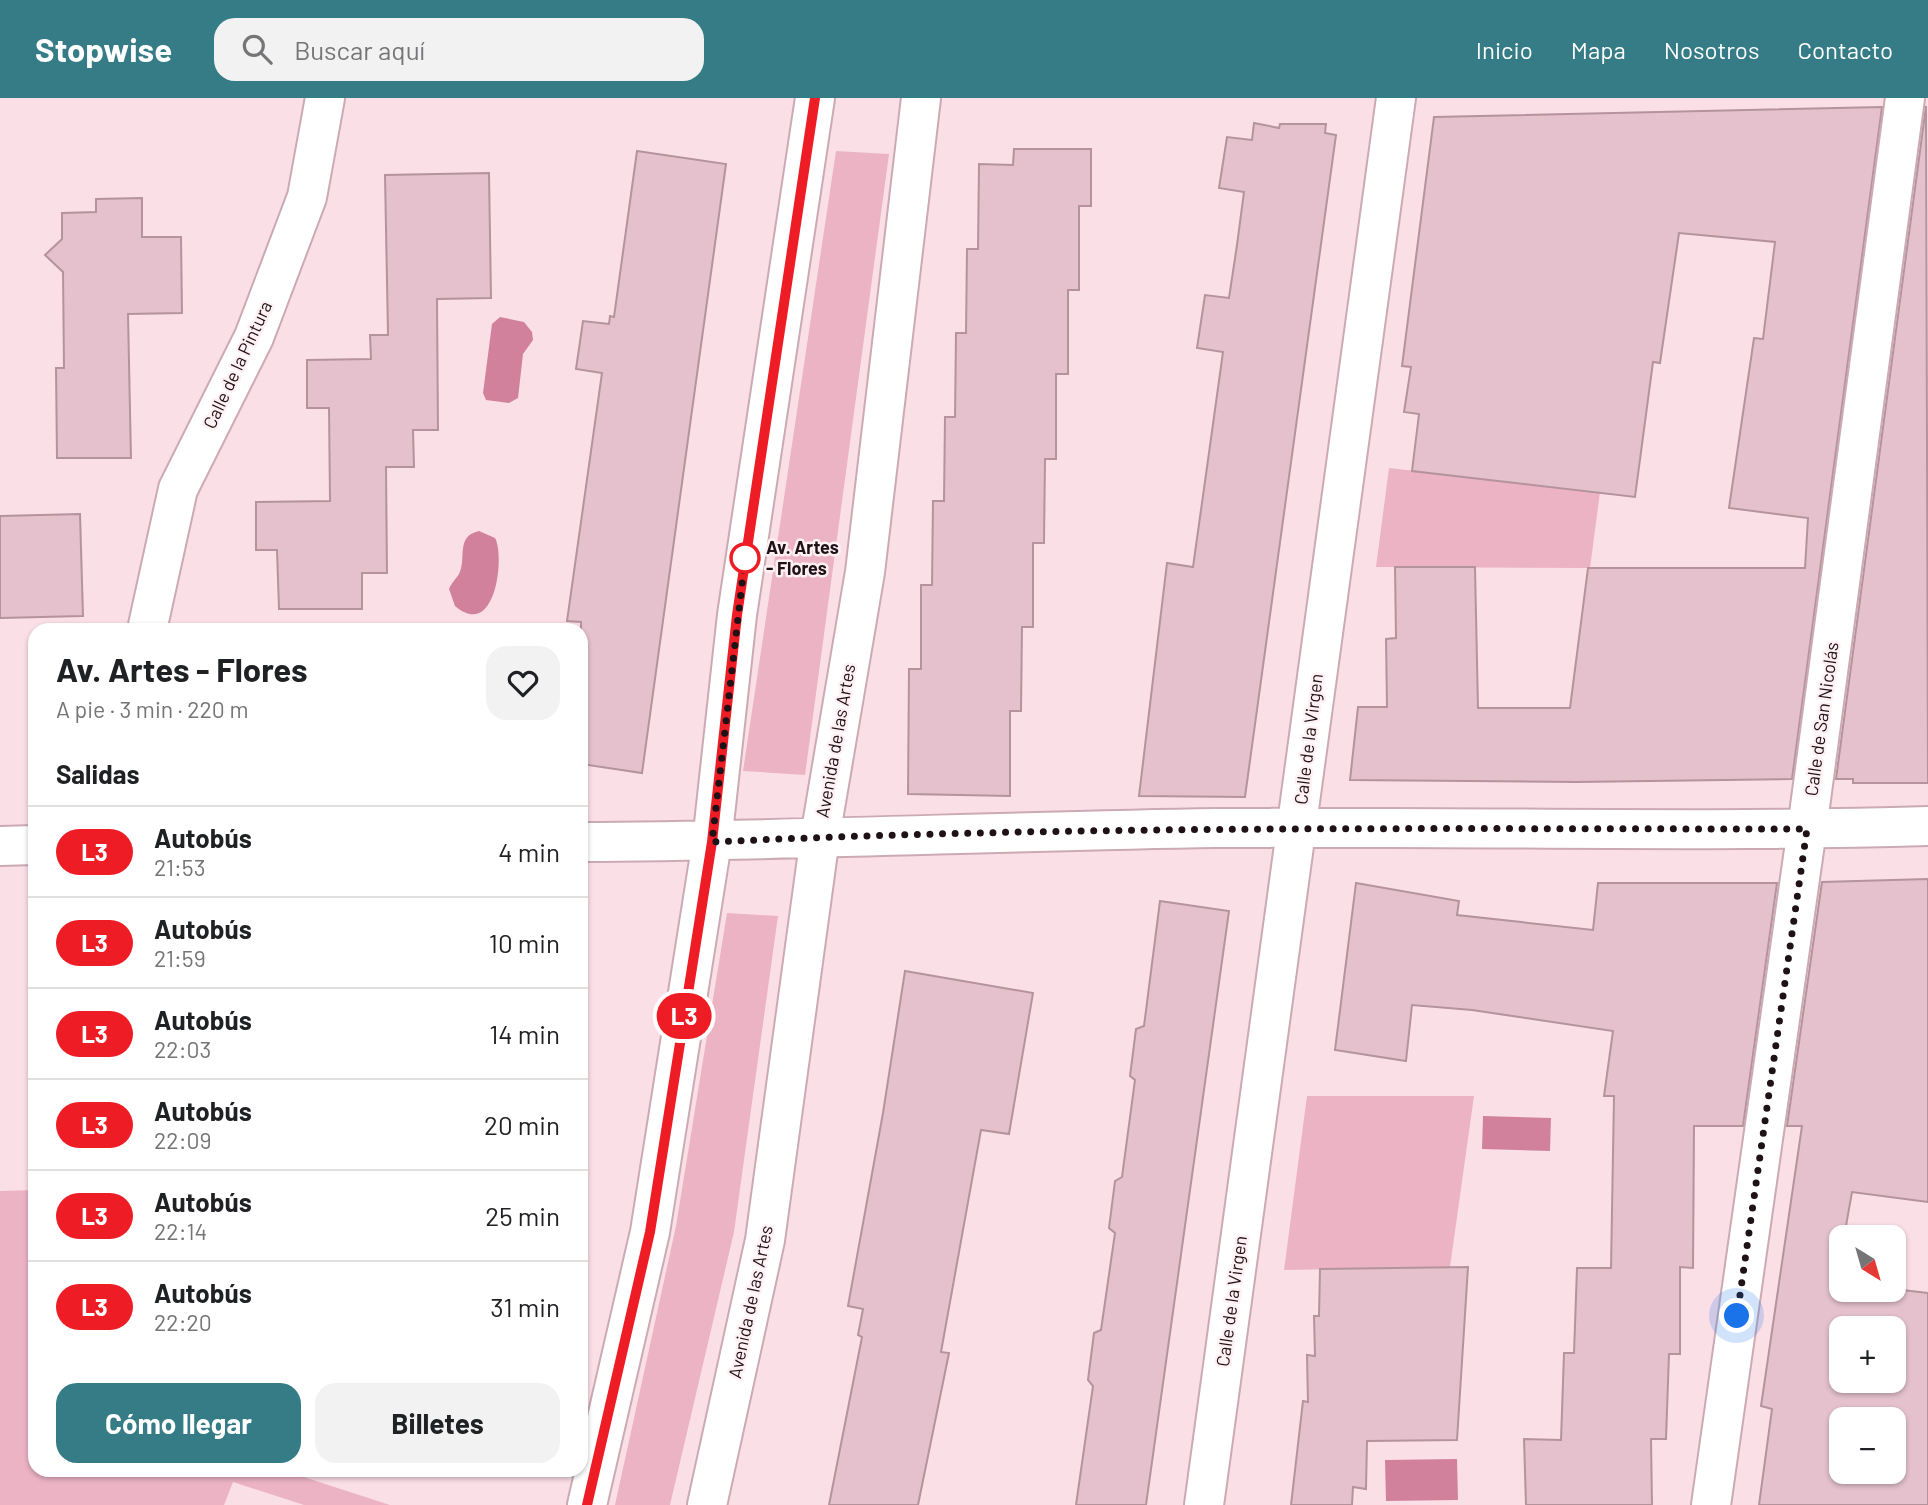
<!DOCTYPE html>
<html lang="es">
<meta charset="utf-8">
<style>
body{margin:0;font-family:Barlow,sans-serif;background:#f2f2f2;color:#202124;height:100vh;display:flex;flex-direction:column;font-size:26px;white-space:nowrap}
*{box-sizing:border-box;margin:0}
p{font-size:23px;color:#757577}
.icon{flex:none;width:38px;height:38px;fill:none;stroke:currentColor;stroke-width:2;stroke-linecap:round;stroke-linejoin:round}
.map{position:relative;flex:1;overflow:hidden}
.side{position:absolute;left:28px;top:525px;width:560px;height:854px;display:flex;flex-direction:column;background:#fff;border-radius:21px;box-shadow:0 2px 5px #0004}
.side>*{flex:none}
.badge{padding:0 14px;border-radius:23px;font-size:24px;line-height:46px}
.needle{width:46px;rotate:143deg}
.buttons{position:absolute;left:1829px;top:1127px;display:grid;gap:14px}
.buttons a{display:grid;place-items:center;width:77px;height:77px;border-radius:14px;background:#fff;box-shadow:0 2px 5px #0004;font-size:35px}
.you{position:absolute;width:35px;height:35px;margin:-18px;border:5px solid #fff;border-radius:50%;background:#1a73e8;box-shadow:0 0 0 10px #1a73e833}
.map>.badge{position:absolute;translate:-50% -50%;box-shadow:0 0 0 4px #fff}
h2{padding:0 28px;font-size:26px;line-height:63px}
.round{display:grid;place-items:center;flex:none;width:74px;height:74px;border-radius:21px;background:#f2f2f2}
.head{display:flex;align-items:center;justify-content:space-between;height:119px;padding:0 28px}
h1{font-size:33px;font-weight:700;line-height:52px}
.cta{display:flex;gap:14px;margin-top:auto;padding:14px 28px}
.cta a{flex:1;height:80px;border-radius:21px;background:#357c86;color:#fff;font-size:28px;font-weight:700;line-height:80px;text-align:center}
.cta a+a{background:#f2f2f2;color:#202124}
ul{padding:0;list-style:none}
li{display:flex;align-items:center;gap:21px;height:91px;padding:0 28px;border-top:2px solid #e0e0e0}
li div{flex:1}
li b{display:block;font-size:26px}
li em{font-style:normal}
li .badge{min-width:77px;font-weight:700;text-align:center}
header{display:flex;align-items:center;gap:42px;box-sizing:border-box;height:98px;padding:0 35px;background:#357c86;color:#fff}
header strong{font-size:33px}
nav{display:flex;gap:38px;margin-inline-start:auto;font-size:24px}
.search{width:490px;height:63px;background:#f2f2f2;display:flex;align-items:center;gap:18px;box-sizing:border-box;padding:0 24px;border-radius:21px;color:#757577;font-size:26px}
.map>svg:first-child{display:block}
</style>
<header>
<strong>Stopwise</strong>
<div class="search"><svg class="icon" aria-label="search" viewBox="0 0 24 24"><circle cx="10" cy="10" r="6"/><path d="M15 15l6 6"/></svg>Buscar aquí</div>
<nav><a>Inicio</a><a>Mapa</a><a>Nosotros</a><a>Contacto</a></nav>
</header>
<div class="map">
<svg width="1928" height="1407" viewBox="0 0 1928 1407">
<rect width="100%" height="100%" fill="#fbdfe7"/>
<path fill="#ecb3c5" d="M836 53 889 56 805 677 743 673Z
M1389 370 1600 394 1590 470 1376 469Z
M727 815 778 818 734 1134 670 1407H615L676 1128Z
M1307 998H1474L1450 1169 1284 1172Z
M35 1092V1372H282L390 1407H304L233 1384 224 1407H0V1093Z"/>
<path fill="#d2819d" d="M500 219 524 224 532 234 533 242 523 256 518 300 509 305 486 302 483 295 492 226Z
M479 433 495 440C505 457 496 543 455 508L449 491C452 484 456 481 459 476 467 461 455 438 479 433Z
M1483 1018 1551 1020 1550 1053 1482 1051Z
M1457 1361 1458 1402 1386 1403 1385 1362Z"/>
<path fill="#e4c1cc" stroke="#b4939d" stroke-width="2" fill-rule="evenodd" d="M1926 8 1928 685H1853V681H1836Z
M1882 9 1792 681 1576 684 1350 682 1358 609H1387L1386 541 1396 540 1395 469H1475L1478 610H1570L1588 470H1805L1808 420 1729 410 1754 240 1763 241 1775 144 1679 135 1660 265 1653 264 1635 399 1412 373 1419 316 1404 314 1411 269 1402 268 1434 19Z
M1254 25 1279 30 1280 26H1326L1325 35 1336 37 1245 699 1139 698 1167 465 1193 469 1208 362 1223 254 1197 250 1205 197 1229 200 1237 147 1244 94 1219 90 1227 39 1252 42Z
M1014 51H1091V108H1079V192H1068V276H1056V361H1045L1044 445H1033V529H1022L1021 613H1010V698L908 696 909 571H921V487H932L933 403H944L945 319H955L956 235H966L967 151H978L979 66 1013 67Z
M637 53 726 66 642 675 581 666V524L567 523 602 275 576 271 583 223 609 226 610 218 614 219Z
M489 75 491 200 437 201 438 332H413L414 369H386L387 475H362V511H279L277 452H256V404L330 403 329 310H307V262L371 261 370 237H388L385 77Z
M142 100V139H181L182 215 128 216 131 360H57L56 270H64L63 174 45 157 62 141V115L96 114V101Z
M80 416 83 518 0 520V418Z
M1928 781V1104L1852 1094 1844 1139H1841L1837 1182 1841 1183V1192L1894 1191 1928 1195V1407H1759L1772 1311 1761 1308 1802 1028H1787L1822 784ZM1841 1230H1894V1283H1841ZM1841 1321H1894V1374H1841Z
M1356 785 1459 803 1457 817 1593 832 1598 785H1777L1743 1028H1694L1693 1170 1680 1169V1256H1669L1666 1341H1651L1652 1407H1526L1524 1341 1561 1342 1564 1255H1574L1577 1170H1611L1614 998H1604L1613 933 1472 912 1412 907 1406 963 1335 952Z
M1160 803 1229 813 1146 1407H1076L1093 1288 1088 1282 1094 1235 1101 1232 1115 1135 1109 1130 1115 1083 1122 1079 1135 982 1130 978 1136 931 1144 928Z
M905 873 1033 895 1009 1036 981 1032 941 1254 949 1255 918 1407H829L862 1239 858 1237 863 1211 848 1208 883 1015Z
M1468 1169 1457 1342 1367 1343 1366 1391 1353 1389 1352 1407H1291L1303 1303 1308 1304 1307 1257 1315 1258 1314 1218H1319L1320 1171Z"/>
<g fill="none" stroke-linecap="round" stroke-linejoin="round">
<defs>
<path id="street" d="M147 532 178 391 254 239 307 99 325 0
M581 744C793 743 1005 733 1217 730 1454 728 1691 735 1928 728
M0 748 35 747
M587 1407 650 1134 712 744 737 517 815 0
M707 1407 765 1142 820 739 865 474 921 0
M1204 1407 1396 0
M1711 1407 1807 731 1905 0"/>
</defs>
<use href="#street" stroke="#cbaab4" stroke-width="42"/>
<use href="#street" stroke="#fff" stroke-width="38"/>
</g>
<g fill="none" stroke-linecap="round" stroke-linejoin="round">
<defs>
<path id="line" d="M587 1407 650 1134 712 744 737 517 815 0"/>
</defs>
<use href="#line" stroke="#fff" stroke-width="16"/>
<use href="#line" stroke="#ee1c25" stroke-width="10"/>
<path stroke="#1e1216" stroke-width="7" stroke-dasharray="0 12.6" d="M745 460 712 744C1076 727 1442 731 1807 731L1737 1218"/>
</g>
<circle fill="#fff" stroke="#ee1c25" stroke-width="3.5" cx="745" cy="460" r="14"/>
<g text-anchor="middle" stroke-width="5" stroke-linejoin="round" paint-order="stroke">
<g font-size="18" fill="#1e1216" stroke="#fff0f4">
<text transform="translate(238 267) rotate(-65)" y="6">Calle de la Pintura</text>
<text transform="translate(1822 621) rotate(-82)" y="6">Calle de San Nicolás</text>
<text transform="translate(1309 641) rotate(-83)" y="6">Calle de la Virgen</text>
<text transform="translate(836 643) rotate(-80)" y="6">Avenida de las Artes</text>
<text transform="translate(1232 1203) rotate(-82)" y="6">Calle de la Virgen</text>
<text transform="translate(751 1204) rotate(-78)" y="6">Avenida de las Artes</text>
</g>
<g font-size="18" font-weight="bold" fill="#1e1216" stroke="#fff0f4" text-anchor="start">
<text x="766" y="456">Av. Artes<tspan x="766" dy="21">- Flores</tspan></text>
</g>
</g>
</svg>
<div class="buttons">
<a><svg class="needle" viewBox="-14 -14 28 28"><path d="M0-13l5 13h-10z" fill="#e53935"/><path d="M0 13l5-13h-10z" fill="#757577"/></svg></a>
<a>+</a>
<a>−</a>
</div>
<div class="you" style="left:1737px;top:1218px"></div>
<b class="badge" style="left:684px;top:918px;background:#ee1c25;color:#fff">L3</b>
<section class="side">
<div class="head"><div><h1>Av. Artes - Flores</h1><p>A pie · 3 min · 220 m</p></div><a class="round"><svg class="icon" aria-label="heart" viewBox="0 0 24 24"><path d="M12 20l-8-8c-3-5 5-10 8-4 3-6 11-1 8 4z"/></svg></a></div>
<h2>Salidas</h2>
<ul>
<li><span class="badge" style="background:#ee1c25;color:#fff">L3</span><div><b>Autobús</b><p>21:53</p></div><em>4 min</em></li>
<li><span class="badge" style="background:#ee1c25;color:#fff">L3</span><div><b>Autobús</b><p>21:59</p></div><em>10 min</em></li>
<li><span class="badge" style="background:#ee1c25;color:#fff">L3</span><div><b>Autobús</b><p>22:03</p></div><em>14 min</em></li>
<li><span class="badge" style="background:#ee1c25;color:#fff">L3</span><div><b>Autobús</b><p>22:09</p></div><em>20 min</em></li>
<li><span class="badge" style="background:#ee1c25;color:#fff">L3</span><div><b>Autobús</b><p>22:14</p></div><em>25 min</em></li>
<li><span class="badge" style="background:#ee1c25;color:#fff">L3</span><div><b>Autobús</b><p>22:20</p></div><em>31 min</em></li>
</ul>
<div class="cta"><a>Cómo llegar</a><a>Billetes</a></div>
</section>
</div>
